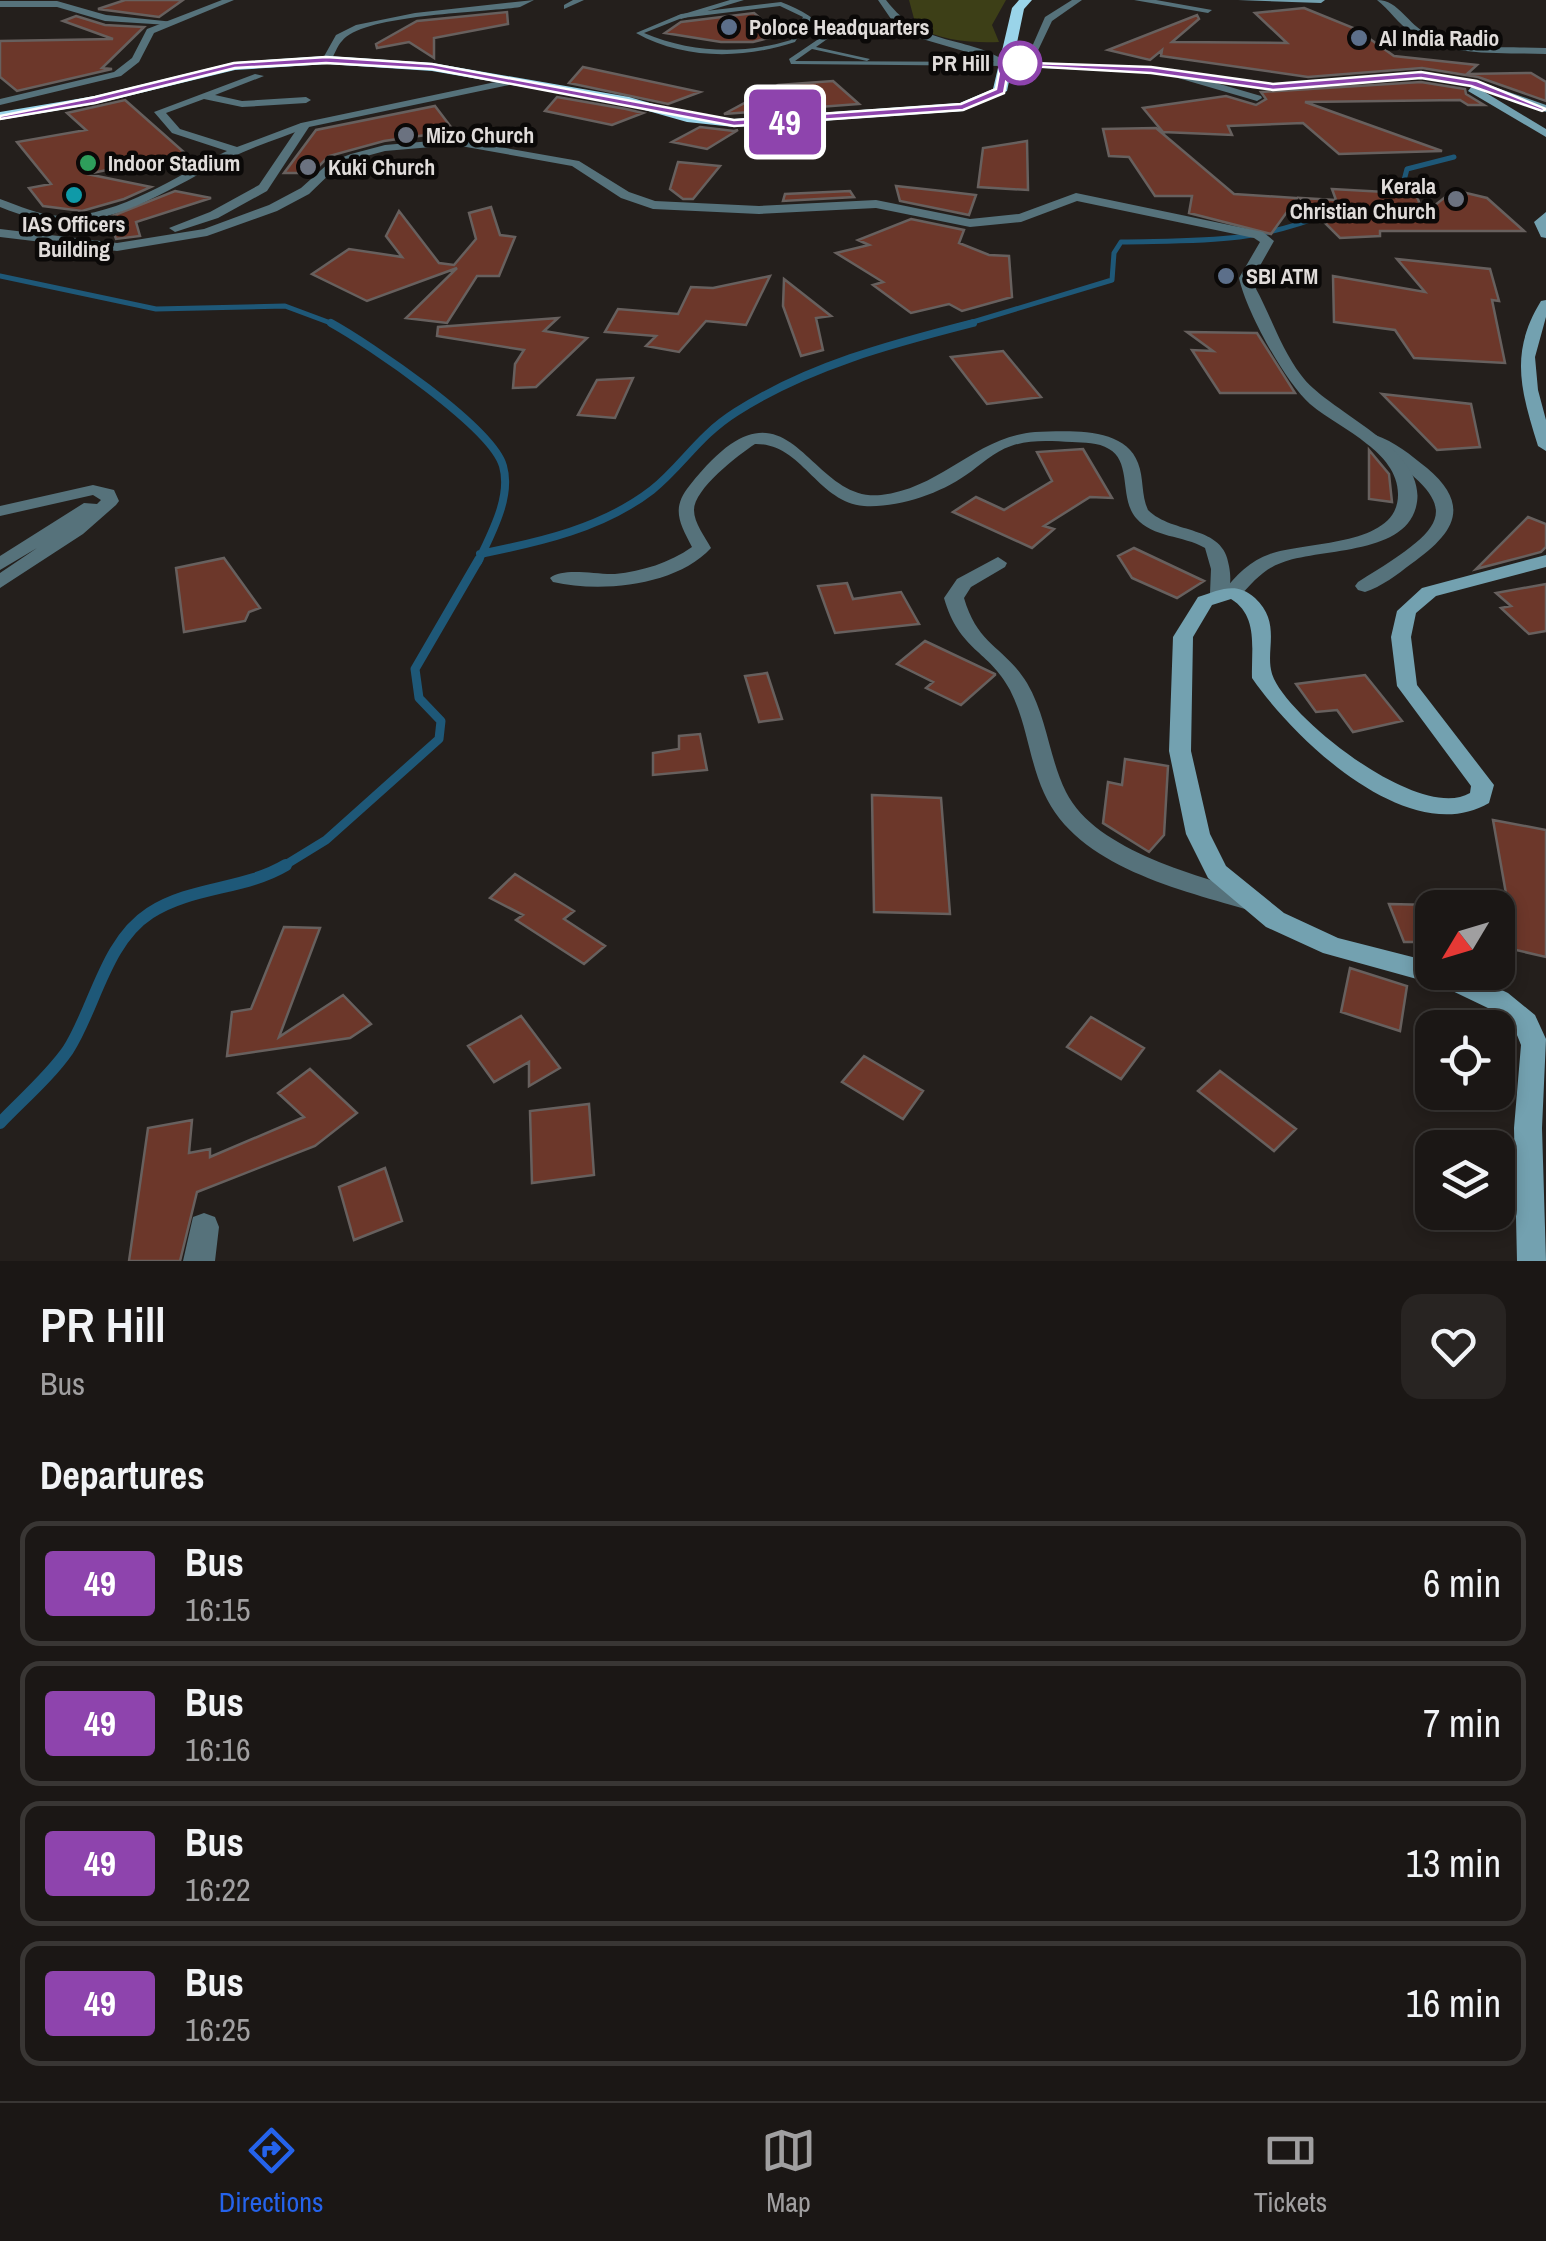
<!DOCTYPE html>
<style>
body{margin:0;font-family:"Archivo Narrow",sans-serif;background:#282422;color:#f1f3f6;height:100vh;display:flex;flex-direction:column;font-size:38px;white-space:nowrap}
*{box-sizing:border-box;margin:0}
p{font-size:32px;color:#a09fa0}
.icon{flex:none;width:55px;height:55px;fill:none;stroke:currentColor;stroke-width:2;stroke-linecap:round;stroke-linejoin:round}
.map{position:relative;height:1261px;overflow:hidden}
.drawer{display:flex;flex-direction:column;background:#1b1715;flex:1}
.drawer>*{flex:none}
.badge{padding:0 20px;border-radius:8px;font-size:35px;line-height:65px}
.needle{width:65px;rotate:232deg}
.fabs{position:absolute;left:1415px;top:890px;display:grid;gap:20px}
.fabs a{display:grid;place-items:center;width:100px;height:100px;border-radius:20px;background:#1b1715;box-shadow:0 5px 15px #0003,0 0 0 2px #393634;font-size:50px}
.map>.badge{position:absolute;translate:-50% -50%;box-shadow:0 0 0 5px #fff}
h2{padding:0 40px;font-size:38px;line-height:90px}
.round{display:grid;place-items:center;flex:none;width:105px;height:105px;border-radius:20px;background:#282422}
.overview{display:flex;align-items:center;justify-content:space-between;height:170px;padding:0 40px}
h1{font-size:48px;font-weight:600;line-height:75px}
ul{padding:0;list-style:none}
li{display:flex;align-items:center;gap:30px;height:125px;margin:0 20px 15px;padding:0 20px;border:5px solid #393634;border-radius:20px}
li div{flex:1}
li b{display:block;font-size:38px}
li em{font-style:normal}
li .badge{min-width:110px;font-weight:700;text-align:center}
.tabs{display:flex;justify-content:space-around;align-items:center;height:140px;border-top:2px solid #393634;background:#1b1715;font-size:28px;color:#a09fa0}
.tabs a{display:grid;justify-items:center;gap:5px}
.tabs .selected{color:#2563eb}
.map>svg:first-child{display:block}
</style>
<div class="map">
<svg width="1546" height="1261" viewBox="0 0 1546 1261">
<rect width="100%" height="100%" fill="#241f1c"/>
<path fill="#3d3f17" d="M909 0H1006L992 25 999 42C972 43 940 41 916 26Z"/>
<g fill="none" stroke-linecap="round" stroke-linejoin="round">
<path stroke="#1e5878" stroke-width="5" d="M1389 196 1403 184 1407 169 1454 157
M0 276 156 309 285 306 336 325
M963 325 1112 280 1114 253 1121 242C1199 240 1253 244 1326 214"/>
<path stroke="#1e5878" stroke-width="8" d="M331 323C369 344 492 427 503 466 512 497 491 534 478 562
M480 554C540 542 603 528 652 490 683 465 698 436 736 412 808 366 891 344 973 323"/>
<path stroke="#1e5878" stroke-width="9" d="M282 867 326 840 439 739 441 721 419 698 415 669 479 559"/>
<path stroke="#1e5878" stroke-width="12" d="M0 1123C22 1100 50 1076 68 1050 95 1008 105 942 150 913 192 886 244 890 286 865"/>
</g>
<path fill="#6c372a" stroke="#67605e" stroke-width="2.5" d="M125 0H183L159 17 98 9Z
M1304 8 1356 29 1394 56 1477 65 1467 74 1531 73 1546 82V101L1478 77 1422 68 1308 77 1161 56 1162 50 1150 60 1108 50 1197 15 1199 19 1172 42 1287 43 1255 13Z
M507 12 508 24 434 38V58L409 42 377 48 376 44 417 21Z
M754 13 780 35 753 42H721L665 33 681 22Z
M76 16 105 25 144 27 102 68 112 69 17 91 0 77V41L113 39 63 21Z
M583 67 700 92 668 104 569 83Z
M833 81 859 104 724 114 778 85Z
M1421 82 1465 89 1466 94 1484 105H1468L1460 100 1305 102 1442 151 1339 154 1303 123 1228 126 1232 135 1163 132 1143 108 1226 96 1256 105 1266 99 1261 92Z
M557 97 626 109 643 113 612 125 545 111Z
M125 100 186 154 87 174 151 187 124 199 82 211 43 206 29 188 51 184 17 142 86 130 67 113Z
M435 106 454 131 384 141 329 156 312 173H284L316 130Z
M700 127 734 131 738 130 707 149 672 142Z
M1156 128 1234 194 1297 198 1271 234 1189 213 1192 196H1155L1129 157 1109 156 1103 129Z
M1027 141 1028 190 978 187 983 148Z
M678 162 720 166 693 199H683L670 189Z
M896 186 942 191 976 195 969 215 900 201Z
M1332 189 1403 193 1417 197 1424 214 1454 190 1487 198 1524 231H1380V236L1340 238 1300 198 1336 200Z
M175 191 211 198 136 222 140 236 116 239 111 225 102 220Z
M850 191 854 197 783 201 785 194Z
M491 207 500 235 515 237 499 276H477L447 323 406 318 457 268 367 301 312 274 349 249 402 257 386 236 399 211 439 263 454 265 476 239 469 213Z
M911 219 964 230 959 243 989 255 1009 256 1012 297 962 311 949 304 911 313 873 285 883 282 836 253 869 245 858 240Z
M1397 259 1490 269 1499 301 1492 300 1505 363 1414 358 1395 330 1334 322 1333 276 1425 292Z
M770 276 746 325 706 321 679 352 646 346 656 336 605 332 618 309 678 314 691 287 713 288Z
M784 279 831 316 816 318 823 350 801 356 783 306Z
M558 318 544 331 587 338 536 387 513 388 515 364 524 350 437 336 438 327Z
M1187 332 1257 333 1295 393H1220L1192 350 1213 351Z
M1003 351 1041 397 987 404 951 357Z
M633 378 615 418 578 415 597 380Z
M1382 394 1471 404 1480 447 1437 450Z
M1083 449 1112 498 1090 497 1044 526 1054 529 1032 548 953 512 976 497 1004 510 1052 481 1037 452Z
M1369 450 1389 474 1392 502 1369 499Z
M1528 517 1546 524V547L1541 552 1476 569Z
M1134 548 1204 581 1177 598 1132 578 1118 556Z
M224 558 260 608 249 612 245 621 184 632 176 568Z
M847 583 853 599 901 592 919 624 835 633 818 586Z
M1546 584V631L1529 634 1501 608 1511 606 1496 593Z
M925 641 995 674V675L961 705 926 688 933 682 897 664Z
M767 673 782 719 759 722 745 676Z
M1365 675 1402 721 1353 732 1337 710 1316 712 1296 684Z
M700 734 707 770 653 775V753L679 749V736Z
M1125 759 1168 766 1164 835 1149 852 1103 823 1108 782 1122 785Z
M872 795 941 798 950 914 874 912Z
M1493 820 1546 830V957L1516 950Z
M515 874 574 911 564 919 605 946 584 964 516 920 523 915 490 898Z
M1389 904 1432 905V942H1404Z
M284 927 320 928 279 1037 343 995 371 1024 350 1038 227 1056 232 1012 251 1009Z
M1350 968 1407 986 1400 1031 1341 1012Z
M521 1016 560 1068 529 1086V1062L494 1082 468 1046Z
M1091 1017 1144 1048 1121 1079 1067 1047Z
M864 1056 923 1091 903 1119 842 1082Z
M310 1069 357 1113 315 1146 197 1192 180 1261H129L148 1128 192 1120 189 1153 210 1149V1157L304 1117 278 1093Z
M1220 1071 1296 1129 1274 1151 1198 1091Z
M589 1104 594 1175 532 1183 530 1111Z
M385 1168 402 1221 354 1240 339 1187Z"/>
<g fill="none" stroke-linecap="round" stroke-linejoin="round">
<path fill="#56727b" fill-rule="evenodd" d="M781 2C801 10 819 19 830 37L816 47 870 59 867 61 812 49 795 61 1005 62 1008 64 1005 66 791 64 789 59 823 36 808 20 795 42C744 59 684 60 636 33L681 14ZM780 6 803 17 791 40C742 55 692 53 644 33L682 18Z"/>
<path fill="#56727b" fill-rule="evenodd" d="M534 0 520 7C483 13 364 14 342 41 337 46 334 56 330 62L322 60 336 35 356 25 415 13Z
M573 0H584L564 9V5Z
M730 0H744L681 19 677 16Z
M878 0H886C924 50 966 33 1010 64L1002 66 984 57 919 38 891 19Z
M1072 0H1082L1052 21 1032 63 1024 65 1045 17Z
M1134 0H1156L1212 10 1208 13Z
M1377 0C1399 0 1408 25 1428 34 1463 51 1508 46 1546 48V54C1503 52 1449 58 1412 33 1398 24 1389 9 1377 0Z
M0 1H57L106 15 174 22 169 25 105 21 57 7H0Z
M1182 73 1261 96 1262 98 1257 101 1178 78Z
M255 74 264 76 215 95 242 101 306 97 311 100 306 103 242 107 204 99 166 113 180 129 237 147 301 123H309V127C283 137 255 146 230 158 150 198 92 246 0 207V199C20 206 38 215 60 216 119 217 176 176 227 151L172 133 154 112Z
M1035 432C1067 431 1125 426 1138 463 1144 478 1141 495 1148 510 1173 535 1224 524 1229 566 1231 576 1231 588 1227 597L1220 599 1210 593 1211 569 1205 548C1183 535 1153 538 1136 518 1119 498 1132 462 1109 449 1098 442 1084 443 1072 442 1052 441 1030 439 1011 446 993 452 981 465 966 475 939 494 898 508 864 506 817 502 802 443 755 444 738 455 694 489 694 510 694 523 705 537 711 548 676 586 601 593 553 582L550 578C564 567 596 575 615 574 643 571 669 563 692 547 679 522 671 508 690 485 790 358 805 503 881 495 942 488 975 437 1035 432Z
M1375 435C1394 441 1412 456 1427 468 1473 507 1453 534 1411 564 1398 574 1381 587 1365 592L1358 590 1355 586 1358 582C1450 525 1469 509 1369 444L1367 440Z
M93 485 114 490 119 501 116 505 83 534 0 588V573L37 548 0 570V556L84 503 97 504 101 500 93 495 0 516V506Z
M998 557 1007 563 1005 567 971 587 964 598C978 646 1004 646 1027 683 1047 717 1049 758 1066 792 1096 852 1202 877 1261 895L1264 902 1261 909 1252 911C1181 890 1077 867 1044 793 1029 760 1027 723 1010 690 989 650 959 651 944 598L957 579Z
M204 1213 215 1217 219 1227 215 1261H183L193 1217Z"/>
<path fill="#56727b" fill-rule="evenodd" d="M222 0H234L154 33 139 62 121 76 0 105V99L114 72 132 58 147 29Z
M505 80 509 85 309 127 267 191 218 218 175 232 169 228 210 212 259 185 301 123Z
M455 139 579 161 629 192 655 201 759 206 876 200 970 219 1019 214 1076 193 1263 232 1274 241 1253 278 1255 287C1271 316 1281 349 1301 375 1328 413 1431 449 1416 507 1404 556 1317 548 1281 563 1264 569 1252 583 1240 596H1226L1223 592C1235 576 1251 560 1270 554 1306 541 1399 547 1398 494 1398 473 1383 456 1367 444 1349 429 1328 419 1310 404 1285 382 1246 311 1239 278L1260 242 1254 238 1077 201 1021 222 970 227 876 208 759 214 653 209 621 198 572 166 455 145 385 151 359 158 338 166 309 194 277 211 207 236 117 251 0 237V229L117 243 204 229 269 205 301 188 330 162 351 154 385 145Z"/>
<path fill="#73a1b0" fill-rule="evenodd" d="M1238 0H1325L1321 3Z
M1005 61 1151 67 1273 84 1421 72 1477 81 1546 105V112L1478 88 1546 129V137L1468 91 1472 86 1421 78 1273 90 1151 73 1002 66Z
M1546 212V238L1541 237 1534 222Z
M1546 300V317L1535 357 1538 390 1546 420V451L1538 446C1521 391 1509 353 1541 301Z
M1546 555V567L1436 596 1416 613 1411 637 1417 685 1494 785 1489 803C1409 850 1294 739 1252 678 1251 650 1259 616 1231 599L1212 605 1193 637 1191 751 1210 834 1226 866 1284 913 1338 938 1432 962V972H1464L1508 993 1535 1015 1546 1039 1542 1128 1546 1261H1517L1514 1128 1521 1045 1515 1030 1490 1009 1442 986 1323 953 1266 927 1208 878 1186 834 1169 751 1173 637 1198 597C1220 590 1236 581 1255 598 1284 625 1262 654 1274 679 1295 723 1421 822 1470 793L1471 786 1397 686 1391 637 1397 611 1422 588Z"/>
<path fill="#9ad4e9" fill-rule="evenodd" d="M1019 0H1032L1024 9 1007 91 963 111 734 127 687 122 627 105 432 71 327 64 235 70 95 104 0 120V112L95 96 235 62 327 56 432 63 629 97 688 114 734 119 960 103 993 89 1012 8Z"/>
</g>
<path fill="#8e44ad" stroke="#fff" stroke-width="2.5" d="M326 57 432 64 734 120 961 104 996 89 1001 62 1151 67 1273 84 1421 72 1477 81 1546 109 1542 111 1471 86 1421 78 1273 90 1151 73 1027 66H1009L1004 93 963 110 734 126 432 69 326 63 235 68 95 103 0 119V116L95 97 234 63Z"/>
<g fill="#5c6f8a" stroke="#0b0908" stroke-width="4">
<circle cx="729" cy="27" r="10"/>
<circle cx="1359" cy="38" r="10"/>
<circle cx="1226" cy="276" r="10"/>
</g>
<circle fill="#fff" stroke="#8e44ad" stroke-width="5" cx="1020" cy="63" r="20"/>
<g fill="#6b7280" stroke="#0b0908" stroke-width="4">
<circle cx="406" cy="135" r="10"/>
<circle cx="308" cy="167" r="10"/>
<circle cx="1456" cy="199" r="10"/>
</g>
<circle fill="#2e9e5b" stroke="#0b0908" stroke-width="4" cx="88" cy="163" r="10"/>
<circle fill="#0f9aa8" stroke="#0b0908" stroke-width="4" cx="74" cy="195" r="10"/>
<g text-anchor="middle" stroke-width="9" stroke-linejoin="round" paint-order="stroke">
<g font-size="22" font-weight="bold" fill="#e0dcda" stroke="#0b0908" text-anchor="start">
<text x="749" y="35">Poloce Headquarters</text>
<text x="1379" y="46">Al India Radio</text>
<text x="426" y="143">Mizo Church</text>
<text x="108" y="171">Indoor Stadium</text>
<text x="328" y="175">Kuki Church</text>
<text x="1436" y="194" text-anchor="end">Kerala<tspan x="1436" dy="25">Christian Church</tspan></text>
<text x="74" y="232" text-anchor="middle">IAS Officers<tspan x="74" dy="25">Building</tspan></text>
<text x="1246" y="284">SBI ATM</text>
</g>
<g font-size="22" font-weight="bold" fill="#e0dcda" stroke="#0b0908" text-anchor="end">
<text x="990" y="71">PR Hill</text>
</g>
</g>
</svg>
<div class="fabs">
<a><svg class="needle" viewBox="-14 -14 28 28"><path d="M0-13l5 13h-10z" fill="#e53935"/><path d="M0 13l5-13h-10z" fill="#a09fa0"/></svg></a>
<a><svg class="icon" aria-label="locate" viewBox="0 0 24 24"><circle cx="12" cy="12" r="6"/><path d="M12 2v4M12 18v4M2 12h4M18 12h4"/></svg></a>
<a><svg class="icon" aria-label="layers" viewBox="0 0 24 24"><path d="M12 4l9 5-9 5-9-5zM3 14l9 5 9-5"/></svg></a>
</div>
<b class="badge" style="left:785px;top:122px;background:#8e44ad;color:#fff">49</b>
</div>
<section class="drawer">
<div class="overview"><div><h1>PR Hill</h1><p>Bus</p></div><a class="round"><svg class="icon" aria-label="heart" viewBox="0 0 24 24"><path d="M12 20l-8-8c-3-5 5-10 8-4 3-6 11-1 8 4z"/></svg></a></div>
<h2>Departures</h2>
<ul>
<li><span class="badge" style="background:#8e44ad;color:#fff">49</span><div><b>Bus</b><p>16:15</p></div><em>6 min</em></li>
<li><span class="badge" style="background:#8e44ad;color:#fff">49</span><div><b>Bus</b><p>16:16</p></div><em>7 min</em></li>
<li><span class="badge" style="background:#8e44ad;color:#fff">49</span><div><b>Bus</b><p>16:22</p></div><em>13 min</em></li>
<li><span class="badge" style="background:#8e44ad;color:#fff">49</span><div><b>Bus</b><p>16:25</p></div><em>16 min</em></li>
</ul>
</section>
<nav class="tabs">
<a class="selected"><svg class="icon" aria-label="directions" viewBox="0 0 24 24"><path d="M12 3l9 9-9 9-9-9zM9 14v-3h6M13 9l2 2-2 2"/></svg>Directions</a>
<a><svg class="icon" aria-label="map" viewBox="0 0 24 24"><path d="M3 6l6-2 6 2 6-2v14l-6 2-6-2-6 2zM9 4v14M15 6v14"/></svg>Map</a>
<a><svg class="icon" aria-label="tickets" viewBox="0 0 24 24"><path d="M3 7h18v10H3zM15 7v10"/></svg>Tickets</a>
</nav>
